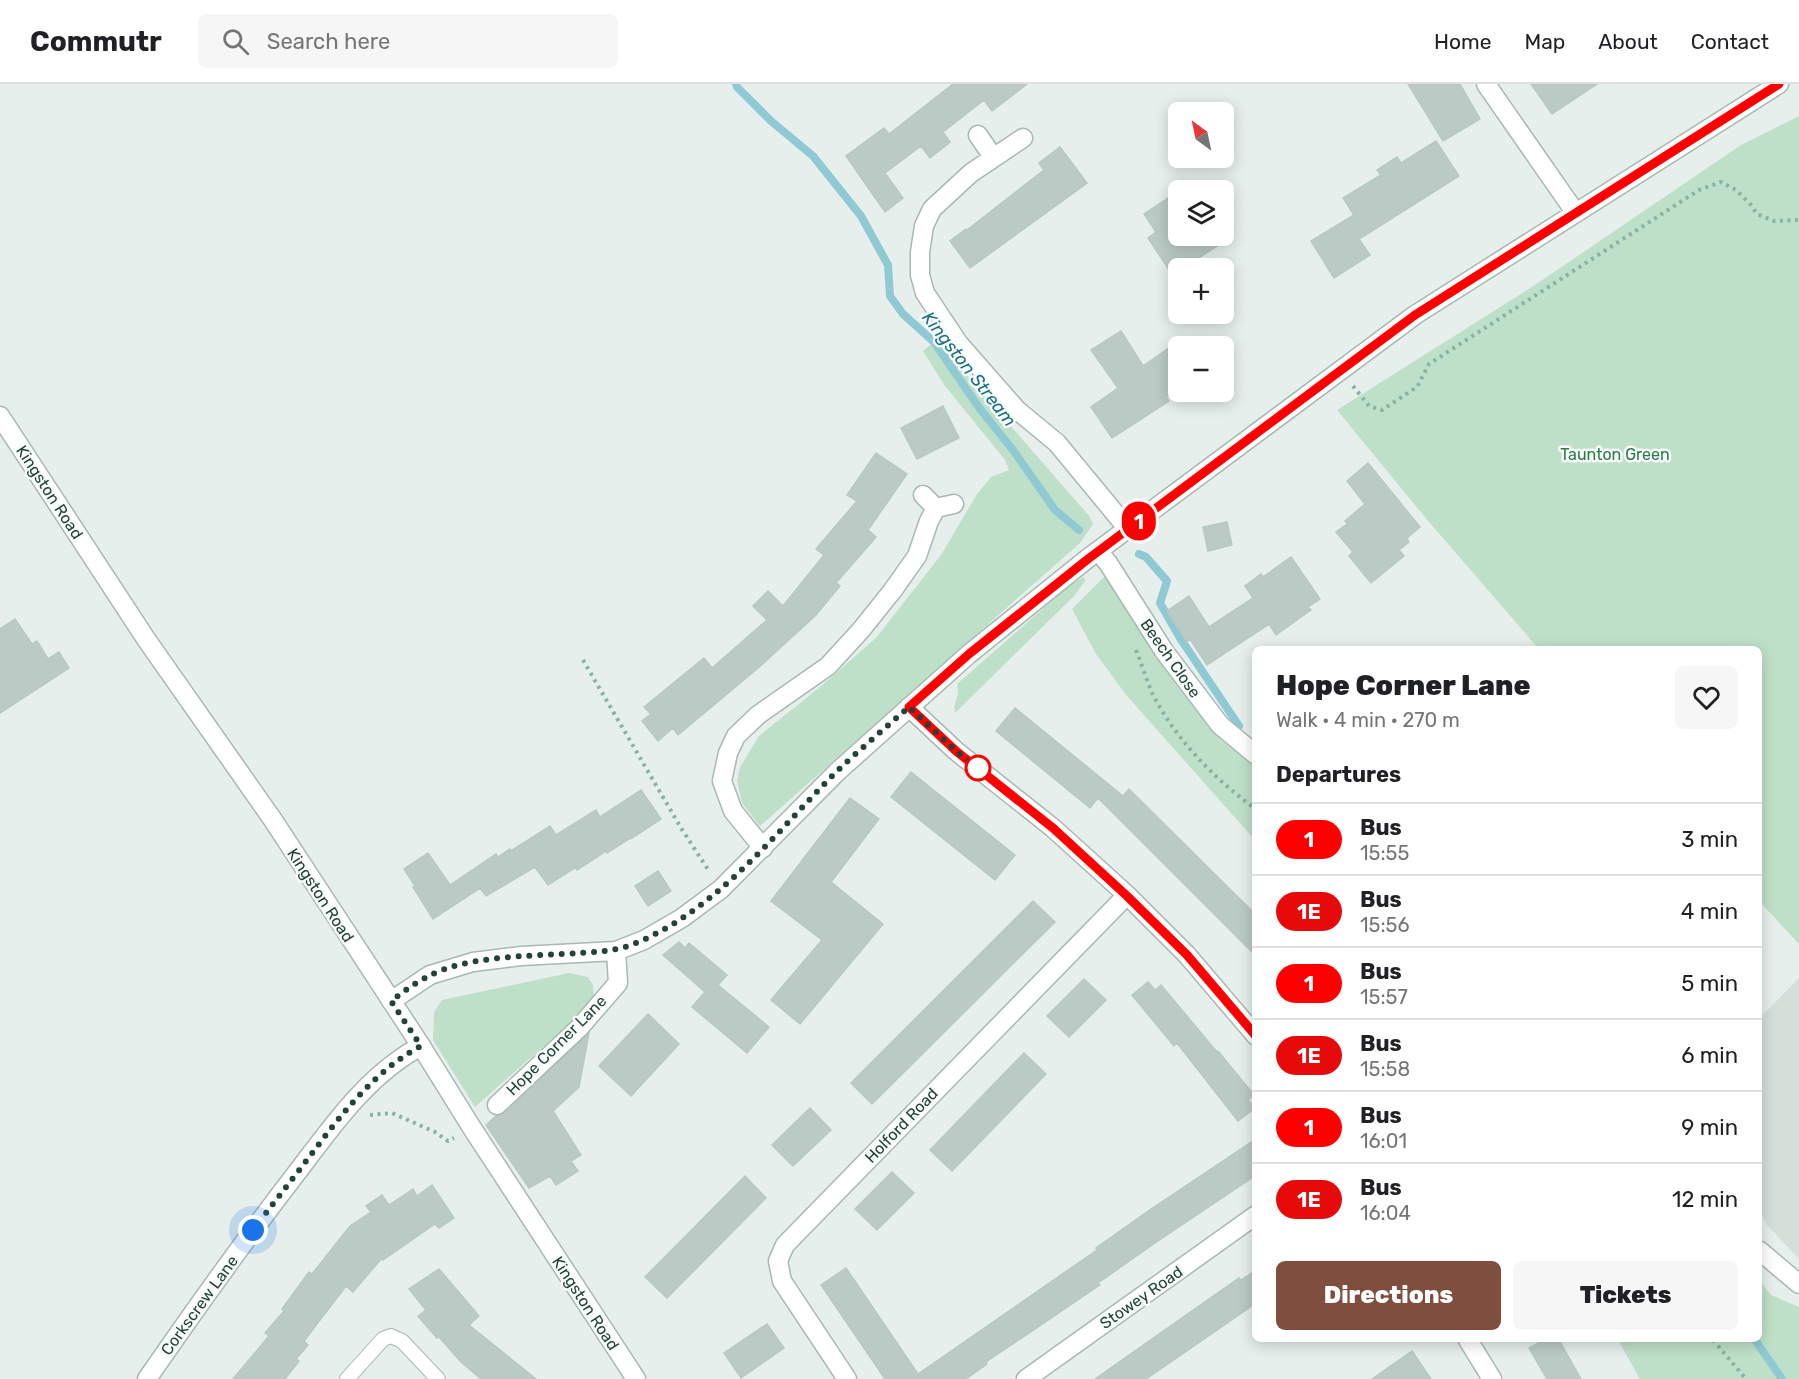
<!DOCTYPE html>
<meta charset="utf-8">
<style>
body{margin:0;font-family:Rubik,sans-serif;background:#f6f6f6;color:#202124;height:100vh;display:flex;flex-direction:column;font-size:22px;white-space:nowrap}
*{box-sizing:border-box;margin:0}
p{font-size:20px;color:#757577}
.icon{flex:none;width:33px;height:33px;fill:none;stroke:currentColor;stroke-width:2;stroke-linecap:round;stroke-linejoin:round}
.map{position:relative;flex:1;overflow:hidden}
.sheet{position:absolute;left:1252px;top:562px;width:510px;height:696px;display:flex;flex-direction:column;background:#fff;border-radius:9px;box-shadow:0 3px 15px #0003}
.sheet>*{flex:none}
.badge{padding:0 12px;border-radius:20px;font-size:21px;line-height:39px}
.needle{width:39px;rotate:327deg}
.fabs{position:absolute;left:1168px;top:18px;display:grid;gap:12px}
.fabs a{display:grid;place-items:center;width:66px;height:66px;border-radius:9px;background:#fff;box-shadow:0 3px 15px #0003;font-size:30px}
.you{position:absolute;width:30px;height:30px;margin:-15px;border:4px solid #fff;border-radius:50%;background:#1a73e8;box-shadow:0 0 0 9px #1a73e833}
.map>.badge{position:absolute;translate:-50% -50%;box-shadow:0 0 0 3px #fff}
h2{padding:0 24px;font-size:22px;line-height:54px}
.round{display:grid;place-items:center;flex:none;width:63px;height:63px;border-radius:9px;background:#f6f6f6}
.head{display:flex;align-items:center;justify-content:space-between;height:102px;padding:0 24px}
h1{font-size:28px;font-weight:800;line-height:45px}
.cta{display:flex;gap:12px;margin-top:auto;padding:12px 24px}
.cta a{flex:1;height:69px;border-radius:9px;background:#7f4e3f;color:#fff;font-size:24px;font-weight:800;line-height:69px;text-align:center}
.cta a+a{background:#f6f6f6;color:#202124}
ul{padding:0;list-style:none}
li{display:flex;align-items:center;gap:18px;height:72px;padding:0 24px;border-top:2px solid #e0e0e0}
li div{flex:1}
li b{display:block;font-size:22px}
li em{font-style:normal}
li .badge{min-width:66px;font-weight:700;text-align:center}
header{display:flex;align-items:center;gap:36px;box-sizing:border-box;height:84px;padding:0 30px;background:#fff;border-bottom:2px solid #e0e0e0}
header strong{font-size:28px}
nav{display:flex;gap:33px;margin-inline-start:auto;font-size:21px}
.search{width:420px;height:54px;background:#f6f6f6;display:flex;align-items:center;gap:15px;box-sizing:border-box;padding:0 21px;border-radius:9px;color:#757577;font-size:22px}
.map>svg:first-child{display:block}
</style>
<header>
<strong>Commutr</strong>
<div class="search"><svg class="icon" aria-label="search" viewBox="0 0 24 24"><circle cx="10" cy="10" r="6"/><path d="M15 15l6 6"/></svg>Search here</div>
<nav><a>Home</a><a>Map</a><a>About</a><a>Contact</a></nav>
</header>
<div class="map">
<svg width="1799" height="1295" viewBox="0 0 1799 1295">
<rect width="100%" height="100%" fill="#e6efeb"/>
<path fill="#d4dfda" d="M1799 894V1175L1767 1141 1760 1127V934Z"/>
<path fill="#bfe0c8" d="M1799 32V860L1760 818V566L1539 565 1429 438 1337 326 1532 203 1741 61Z
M936 256 1090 433 1093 440 1080 459 760 742 742 719 737 697 740 683 759 652 820 603 876 554 941 471 977 410 991 393 1009 386 1005 376 945 302 923 267Z
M1107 490 1166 587 1221 656 1255 679V756L1127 612 1096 570 1072 525Z
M1084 493 1085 497 1075 511 955 629C952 618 961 614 957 600L1070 501Z
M569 889 588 893 593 901 594 914 580 930 475 1023 433 956 434 928 442 916Z
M1760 1197 1771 1211 1799 1223V1295H1640L1618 1256H1760Z"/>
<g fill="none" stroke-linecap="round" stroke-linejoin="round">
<path stroke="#8ec9d4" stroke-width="8" d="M736 0 737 3 771 37 813 72 861 132 888 181 890 212 903 230 934 258 980 325 1013 366 1055 426 1079 446
M1139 470 1146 473 1167 497 1160 519 1180 554 1239 642
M1755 1256 1782 1295"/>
</g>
<path fill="#bbcac4" stroke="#b8c9c2" stroke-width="1.5" d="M953 0H1027L992 27 984 16 943 48 950 58 930 74 921 62 885 89 903 114 885 128 846 72 884 44 889 50Z
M1408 0H1460L1480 35 1443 57Z
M1531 0H1597L1552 30Z
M1436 57 1459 92 1359 155 1370 171 1334 194 1311 157 1354 131 1343 114 1381 91 1377 86 1397 73 1401 79Z
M1060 63 1087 99 970 184 950 157 966 145 967 146 1044 86 1039 79Z
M1179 107V152H1233L1183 184H1178L1171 189 1148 154 1156 148 1144 130Z
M1121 247 1143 282 1179 257V304L1166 313 1169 317 1112 354 1091 323 1118 304 1091 266Z
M943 322 959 354 917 375 901 344Z
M876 369 907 390 868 446 876 453 836 499 840 502 816 531 757 585 678 651 673 644 658 657 642 637 651 630 644 623 704 574 712 584 767 536 753 522 768 507 783 522 824 471 816 465 857 417 847 411Z
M1368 379 1420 443 1407 454 1409 458 1399 466 1404 472 1371 499 1349 472 1353 468 1336 448 1347 440 1345 437 1365 420 1347 397Z
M1227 438 1232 461 1208 467 1203 443Z
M1291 473 1320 515 1308 523 1311 526 1276 551 1269 540 1207 581 1190 555 1187 558 1167 527 1189 512 1209 543 1253 514 1245 502 1261 490 1263 493Z
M15 535 32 560 37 557 48 575 59 568 69 584 0 629V545Z
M1015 624 1123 712 1129 705 1244 819 1256 831V872L1098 714 1090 724 996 647Z
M911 688 1015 771 995 796 891 713Z
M641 706 661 735 632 754V753L607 769 606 767 577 786 576 783 548 801 535 783 486 812 480 804 433 835 413 803 415 802 404 785 428 769 450 801 496 770 498 773 510 765 511 767 550 742 556 751 596 726 600 733Z
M850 714 879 735 831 798 883 840 800 940 771 916 822 856 771 817Z
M658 787 671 807 648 822 635 802Z
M1033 817 1055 838 872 1020 851 999Z
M679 858 685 864 689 859 727 891 718 901 769 943 747 969 692 923 705 908 663 871Z
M1084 895 1106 916 1069 953 1047 932Z
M1148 898 1155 906 1161 901 1217 968 1218 967 1254 1011 1248 1016 1255 1024 1238 1037 1177 959 1174 962 1132 911Z
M648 930 679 960 631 1012 599 982Z
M589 949 579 1003 553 1027 581 1071 571 1077 578 1087 556 1101 550 1092 529 1104 486 1041 496 1032 505 1029Z
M1024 969 1046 990 952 1087 930 1066Z
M810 1024 831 1046 793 1082 772 1061Z
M1256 1055V1091L1155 1159 1098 1199 1100 1201 986 1278 987 1280 966 1295H885L821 1201 846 1184 918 1290 1097 1166 1096 1164 1151 1125Z
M892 1088 914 1109 877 1146 855 1125Z
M745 1092 766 1114 667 1214 645 1193Z
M432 1101 454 1134 439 1144 435 1140 383 1176 382 1174 353 1208 346 1202 304 1257 308 1261 296 1275 299 1277 285 1295H233L269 1252 265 1249 284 1227 282 1225 309 1188 312 1190 350 1142 371 1128 366 1122 382 1111 389 1121 413 1105 417 1112Z
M439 1185 479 1232 469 1241 536 1295H481L461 1278 439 1253 437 1254 418 1232 426 1226 409 1205Z
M1256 1186V1219L1146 1295H1095L1239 1194 1241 1196Z
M767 1240 784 1264 741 1294 724 1269Z
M1544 1256H1559L1581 1295H1547L1529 1264Z
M1412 1267 1431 1295H1372Z"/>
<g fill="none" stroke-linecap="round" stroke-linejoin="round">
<defs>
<path id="service" d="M347 1295 383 1255 391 1252 402 1257 438 1295"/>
<path id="minor" d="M1486 0 1575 128
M978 51 993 73
M1023 54 971 89 932 125 924 142 920 168V191L925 209 959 260 1017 326 1057 359 1128 445
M0 332 146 555 273 736 421 962
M923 411 936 424
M1098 467 1108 479 1164 567 1220 641 1256 671
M909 623 956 667 1053 744 1127 811 1187 871 1256 952
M763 764 733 727 722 697 728 669 736 652 758 631 828 582 861 546 893 506 917 472 929 437 936 424 954 420
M391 917 430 891 473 878 521 872 616 867 644 856 682 834 721 805 837 688 969 570 1087 475 1415 231 1779 0
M497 1021 579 944 618 899 616 867
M1760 1167 1799 1200
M1468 1256 1492 1295
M847 1295 782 1197 778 1177 785 1161 1127 811
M1026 1295 1256 1131"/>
<path id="tertiary" d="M147 1295C194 1227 241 1161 292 1095 329 1047 365 992 421 962L472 1044 636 1295"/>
</defs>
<use href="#service" stroke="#a8b8b2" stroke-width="16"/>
<use href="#minor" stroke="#a8b8b2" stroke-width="21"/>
<use href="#tertiary" stroke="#a8b8b2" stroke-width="21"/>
<path stroke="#86b3a5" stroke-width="4" stroke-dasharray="3 4.5" stroke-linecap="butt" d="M1353 302 1369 322 1382 326 1417 303 1429 280 1699 106 1721 98 1736 106 1751 121 1757 130 1774 137 1799 136
M1136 566C1142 581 1147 598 1154 613 1177 656 1216 697 1256 725
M583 576 681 744 709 787
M370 1031 392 1029 435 1048 448 1057 454 1054
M1713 1256 1746 1295"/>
<use href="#service" stroke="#fff" stroke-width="14"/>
<use href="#minor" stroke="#fff" stroke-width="18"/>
<use href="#tertiary" stroke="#fff" stroke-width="18"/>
</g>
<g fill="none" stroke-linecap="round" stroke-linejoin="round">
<defs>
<path id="line" d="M1256 952 1187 871 1127 812 1053 744 956 667 909 623 969 570 1088 475 1415 231 1779 0"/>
</defs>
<use href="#line" stroke="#fff" stroke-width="14"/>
<use href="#line" stroke="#f00" stroke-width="9"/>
<path stroke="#24423a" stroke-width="6" stroke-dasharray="0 10.8" d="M253 1146C272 1121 291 1097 310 1072 341 1031 374 987 421 962L391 917C403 908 415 899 429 892 464 873 523 872 563 870 592 868 616 869 643 856 720 821 776 749 834 690 858 667 884 645 909 623L956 667 978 684"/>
</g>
<circle fill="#fff" stroke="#f00" stroke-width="3" cx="978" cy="684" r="12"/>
<g text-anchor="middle" stroke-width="5" stroke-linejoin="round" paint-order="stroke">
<g font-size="16" fill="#2d7a4b" stroke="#f7fbf9">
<text x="1615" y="376">Taunton Green</text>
</g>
<g font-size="16" fill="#24423a" stroke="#f7fbf9">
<text transform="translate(50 408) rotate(57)" y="6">Kingston Road</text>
<text transform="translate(1171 574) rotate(55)" y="6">Beech Close</text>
<text transform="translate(321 811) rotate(57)" y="6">Kingston Road</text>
<text transform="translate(556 961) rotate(-45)" y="6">Hope Corner Lane</text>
<text transform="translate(901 1041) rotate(-46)" y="6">Holford Road</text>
<text transform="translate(1141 1213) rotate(-35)" y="6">Stowey Road</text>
<text transform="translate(586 1219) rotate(57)" y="6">Kingston Road</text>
<text transform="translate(199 1221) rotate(-54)" y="6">Corkscrew Lane</text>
</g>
<g font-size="18" font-style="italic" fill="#1c6f80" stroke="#f7fbf9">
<text transform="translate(969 285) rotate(52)" y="6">Kingston Stream</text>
</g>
</g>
</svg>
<div class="fabs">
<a><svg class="needle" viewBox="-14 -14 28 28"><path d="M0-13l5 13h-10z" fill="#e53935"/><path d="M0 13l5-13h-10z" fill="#757577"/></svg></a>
<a><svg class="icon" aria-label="layers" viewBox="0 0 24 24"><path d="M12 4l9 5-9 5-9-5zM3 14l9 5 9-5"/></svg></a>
<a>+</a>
<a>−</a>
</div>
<div class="you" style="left:253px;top:1146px"></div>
<b class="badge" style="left:1139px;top:437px;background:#f00;color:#fff">1</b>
<section class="sheet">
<div class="head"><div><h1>Hope Corner Lane</h1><p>Walk · 4 min · 270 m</p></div><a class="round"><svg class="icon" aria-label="heart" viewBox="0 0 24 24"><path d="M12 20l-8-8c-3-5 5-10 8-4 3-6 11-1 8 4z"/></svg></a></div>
<h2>Departures</h2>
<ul>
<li><span class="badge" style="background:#f00;color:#fff">1</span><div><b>Bus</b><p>15:55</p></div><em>3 min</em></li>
<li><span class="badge" style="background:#e60a0a;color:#fff">1E</span><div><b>Bus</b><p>15:56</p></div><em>4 min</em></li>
<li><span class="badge" style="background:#f00;color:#fff">1</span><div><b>Bus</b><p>15:57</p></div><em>5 min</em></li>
<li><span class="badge" style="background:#e60a0a;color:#fff">1E</span><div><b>Bus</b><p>15:58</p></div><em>6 min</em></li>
<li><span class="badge" style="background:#f00;color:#fff">1</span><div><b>Bus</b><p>16:01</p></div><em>9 min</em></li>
<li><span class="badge" style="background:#e60a0a;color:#fff">1E</span><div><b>Bus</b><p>16:04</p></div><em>12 min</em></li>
</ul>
<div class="cta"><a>Directions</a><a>Tickets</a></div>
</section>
</div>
